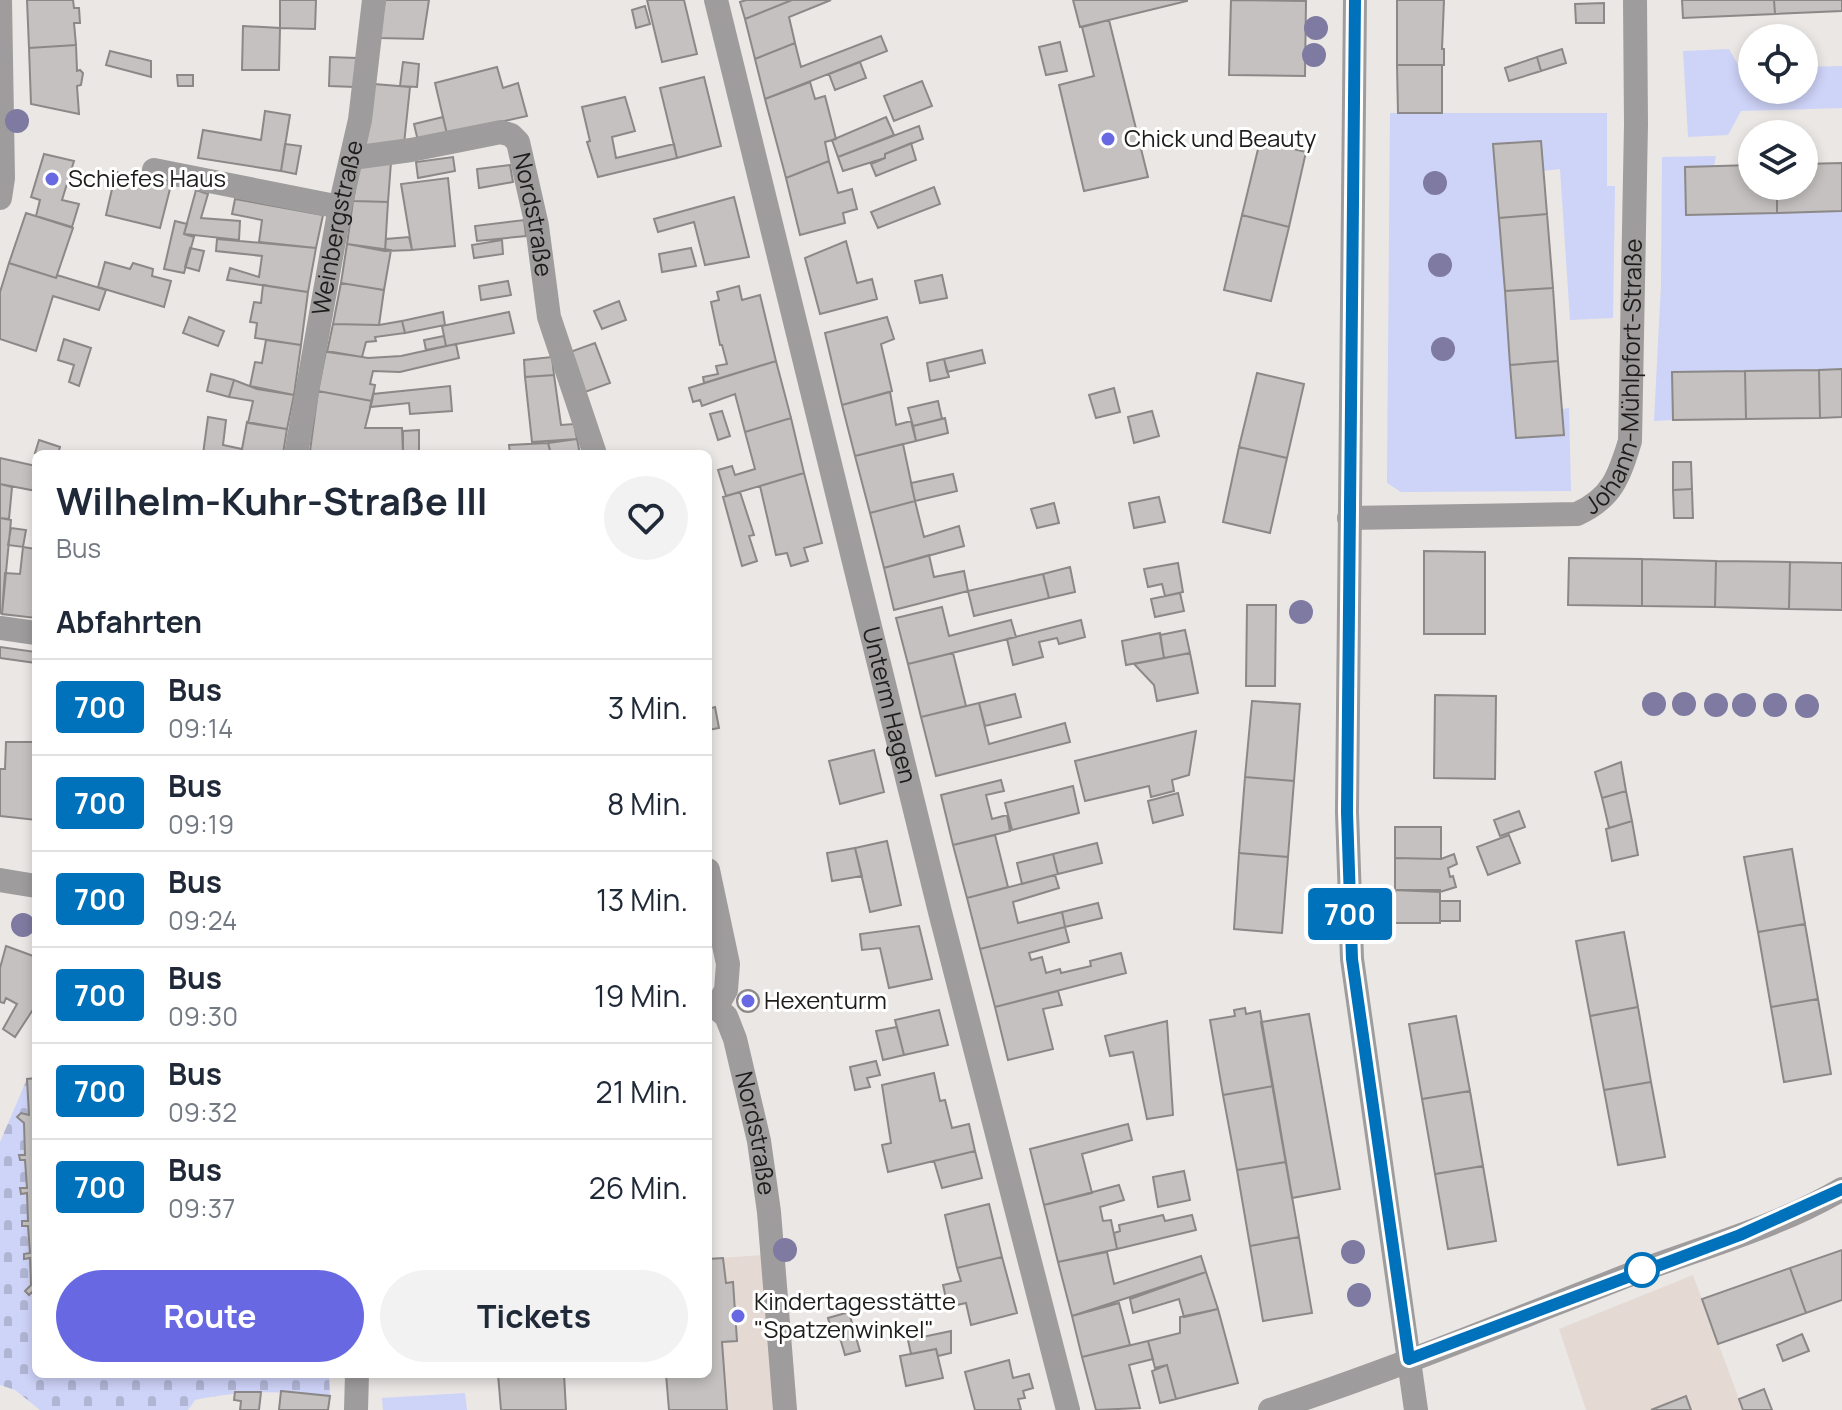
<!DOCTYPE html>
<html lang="de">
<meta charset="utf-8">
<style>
body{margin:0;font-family:Manrope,sans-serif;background:#f2f2f3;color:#1f2937;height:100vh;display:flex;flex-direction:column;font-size:30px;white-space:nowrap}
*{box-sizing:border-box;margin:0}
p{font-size:26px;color:#747a83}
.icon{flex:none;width:44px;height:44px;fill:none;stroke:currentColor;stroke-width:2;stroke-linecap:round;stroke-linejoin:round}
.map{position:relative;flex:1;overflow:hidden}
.panel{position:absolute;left:32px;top:450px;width:680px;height:928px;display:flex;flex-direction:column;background:#fff;border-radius:12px;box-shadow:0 4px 12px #0003}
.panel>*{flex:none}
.badge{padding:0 16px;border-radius:6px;font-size:28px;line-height:52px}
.buttons{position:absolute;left:1738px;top:24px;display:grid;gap:16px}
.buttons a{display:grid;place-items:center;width:80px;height:80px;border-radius:50%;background:#fff;box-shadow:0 4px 12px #0003;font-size:40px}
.map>.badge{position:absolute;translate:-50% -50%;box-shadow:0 0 0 4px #fff}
h2{padding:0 24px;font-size:30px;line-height:72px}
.round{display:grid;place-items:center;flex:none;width:84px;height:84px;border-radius:42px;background:#f2f2f3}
.head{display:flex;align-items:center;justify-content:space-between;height:136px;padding:0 24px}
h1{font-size:38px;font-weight:700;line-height:60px}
.cta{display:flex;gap:16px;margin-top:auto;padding:16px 24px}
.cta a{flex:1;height:92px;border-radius:48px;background:#6868e2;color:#fff;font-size:32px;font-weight:700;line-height:92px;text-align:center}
.cta a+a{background:#f2f2f3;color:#1f2937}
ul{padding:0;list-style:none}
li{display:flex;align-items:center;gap:24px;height:96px;padding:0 24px;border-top:2px solid #e0e1e3}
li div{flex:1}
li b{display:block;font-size:30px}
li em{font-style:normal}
li .badge{min-width:88px;font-weight:700;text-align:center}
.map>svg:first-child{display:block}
</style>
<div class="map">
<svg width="1842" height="1410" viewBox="0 0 1842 1410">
<defs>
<pattern id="cemetery-stones" width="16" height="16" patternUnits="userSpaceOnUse" patternTransform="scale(2)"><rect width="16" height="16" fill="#ced3f8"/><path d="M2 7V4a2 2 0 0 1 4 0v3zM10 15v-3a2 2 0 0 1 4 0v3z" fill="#b0b5d4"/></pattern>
</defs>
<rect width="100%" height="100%" fill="#eae7e5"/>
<path fill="#e4d9d3" d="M762 1255 774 1410H669L666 1374H708V1259Z
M1693 1275 1739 1399 1764 1389 1772 1410H1586L1559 1329Z"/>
<path fill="#ced3f8" d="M1729 49 1741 70 1752 69V90H1804V67L1842 66V108L1741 111 1728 135 1688 137 1683 51Z
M1390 113H1607V186H1615L1613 318 1570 320 1560 169 1543 171 1541 141 1493 145 1516 438 1564 435 1562 409 1569 408 1571 491 1401 492 1387 483Z
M1716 156 1714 166 1687 215 1842 211V369L1672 372 1673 420 1654 421 1661 285 1662 157Z
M465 1393 467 1410H383L382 1398Z"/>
<path fill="url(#cemetery-stones)" d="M27 1079 29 1115 18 1117 24 1123 25 1155H19L20 1160H25L27 1188H21V1194L27 1193 28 1221 22 1222 28 1226 30 1253 24 1254V1259L30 1258 31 1285 26 1291H33V1300L36 1301V1374H329L330 1396C282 1391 243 1390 195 1400L188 1410H40L15 1390 0 1385V1142Z"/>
<path fill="#c4c1c0" stroke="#8b8887" stroke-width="2" d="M27 0H73L74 8H79L80 23H74L76 45 29 48Z
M280 0H316L315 29 280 28Z
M385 0H429L423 39 379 38Z
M647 0H684L697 54 662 62Z
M746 0H792L745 19 740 2Z
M792 0H831L789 17 795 43 755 59 745 19Z
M1073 0H1187V1L1080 27Z
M1231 0 1306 1 1305 76 1229 75Z
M1397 0H1444L1442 49H1444V65H1397Z
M1682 0H1774L1775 14 1683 18Z
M1774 0H1842V11L1775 14Z
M1604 3V23H1576L1575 4Z
M645 6 650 24 636 28 632 10Z
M1109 20 1148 177 1084 191 1059 85 1094 76 1082 27Z
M243 26 280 28 279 70H242Z
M881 36 887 51 765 99 755 59 795 43 801 67Z
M1060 42 1067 71 1046 75 1039 47Z
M76 45 77 71 80 70 83 73 81 85 77 86 79 114 31 104 29 48Z
M1562 49 1566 63 1541 71 1537 57Z
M110 51 151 61V77L106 65Z
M330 57 357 58 355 87 329 86Z
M1537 57 1541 71 1509 81 1505 68Z
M403 62 419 64 417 87 400 86Z
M860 62 866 78 835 90 829 74Z
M1397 65H1442V113H1398Z
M497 67 503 88 518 83 527 116 447 134 435 83Z
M177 75H193V86H178Z
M704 77 721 146 677 158 660 88Z
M922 81 932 106 894 121 884 96Z
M810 82 815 99 825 96 836 139 825 142 829 161 786 178 765 99Z
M374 84 410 87 404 144 365 148Z
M625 97 635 131 612 137 616 158 674 144 677 158 598 177 587 142 590 141 582 107Z
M265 111 290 115 281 171 198 158 203 130 261 140Z
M443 117 447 134 418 141 414 124Z
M886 117 894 135 838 157 832 140Z
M919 126 923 139 885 154V158L843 171 838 157Z
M1260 141 1306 152 1289 227 1242 215Z
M1541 141 1547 214 1499 218 1493 144Z
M911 143 916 160 876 176 871 164 885 158V154Z
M285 144 301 146 296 174 281 171Z
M44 154 74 161 62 200 79 204 72 227 36 216 40 200 31 197Z
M453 157 455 171 418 178 416 162Z
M829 161 838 193 852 189 857 209 843 213 845 223 800 235 786 178Z
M391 162 388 202 353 201 359 167Z
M1842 163V211L1777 213V186H1804V164Z
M510 165 513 182 479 188 477 169Z
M1752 165V186H1777V213L1686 215 1685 167Z
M116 172 171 185 160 228 106 215Z
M448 178 455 246 412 250 401 184Z
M934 187 940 204 878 228 871 212Z
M196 190 208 194 201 218 240 221 239 240 184 234Z
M734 197 749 257 705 265 694 222 658 232 654 219Z
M235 199 323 215 316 248 259 242 262 220 232 214Z
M353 201 388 202 385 251 347 244Z
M26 213 73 228 56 278 9 263Z
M1547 214 1553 288 1505 291 1499 218Z
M1242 215 1289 227 1271 301 1224 290Z
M524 220 526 236 477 241 475 226Z
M175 221 187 224 184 234 194 237 184 273 164 269Z
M409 237 412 250 385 251 386 239Z
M217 239 316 248 308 292 227 280 230 268 259 277 262 256 216 251Z
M502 240 503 254 474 258 472 245Z
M846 241 857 283 872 279 877 299 820 314 805 258Z
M347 244 391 250 384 290 341 283Z
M190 248 204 251 199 271 185 267Z
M691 248 696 266 662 272 659 254Z
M105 262 130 269 133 263 153 269 152 276 171 281 164 307 98 287Z
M9 263 56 278 57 275 106 290 99 310 53 296 36 351 0 339V292Z
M942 275 947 298 920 303 915 281Z
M508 281 511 295 481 300 479 286Z
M341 283 384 290 379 325 333 324Z
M263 285 308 292 301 345 255 338 257 323 250 322 254 302 261 303Z
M739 286 742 300 760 295 776 361 704 383 703 377 718 374 716 366 727 364 722 345H720L711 302 719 300 717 292Z
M1553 288 1558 361 1510 365 1505 291Z
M619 301 626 320 602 329 594 311Z
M443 312 445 325 405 333 402 321Z
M509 312 514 333 446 346 442 326Z
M189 317 224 331 218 346 183 333Z
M887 317 894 339 881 344 892 391 842 405 825 333Z
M402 321 405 333 375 337 376 341 366 342 362 357 327 352 333 324 379 325Z
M444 336 446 346 426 350 424 340Z
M64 339 91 348 79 386 69 382 74 365 58 360Z
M266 340 301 345 294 395 250 386 255 362 262 363Z
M595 343 610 383 585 392 570 352Z
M456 344 459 358 400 372 373 371 370 384 375 385 372 401 318 391 326 351 368 358 401 356Z
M982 350 985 363 947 372 944 359Z
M552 357 554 375 525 377 524 360Z
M944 359 949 377 930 381 927 363Z
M776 361 791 418 745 432 735 394 702 406 700 400 693 402 689 388Z
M1558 361 1564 435 1516 438 1510 365Z
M1842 369V417L1820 418 1819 370Z
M1819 370 1820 418 1746 419 1745 371Z
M1745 371 1746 419 1673 420 1672 372Z
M1257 373 1304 384 1287 458 1239 447Z
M211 374 234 380 229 397 207 391Z
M554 375 561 425 574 424 577 439 532 442 525 377Z
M234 380 257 389 294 395 287 429 248 423 253 401 229 397Z
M450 386 452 411 410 414 409 403 370 407 373 394Z
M1114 388 1120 412 1096 418 1089 395Z
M318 391 372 401 365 428H402L403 454 310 451Z
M890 392 896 425 911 421 916 441 855 456 842 405Z
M938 401 942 419 913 426 908 408Z
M722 411 730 436 718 440 710 414Z
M1152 411 1159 436 1134 443 1128 417Z
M208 417 226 420 223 445 242 449 247 422 287 429 283 454H203Z
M791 418 804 473 726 496 718 470 732 466 735 475 755 469 745 432Z
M945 418 948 433 916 441 913 426Z
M419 430V454H403V431Z
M577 439 580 454H551L548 443Z
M39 440 60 447 58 454 35 453Z
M548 443 551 454H510L509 445Z
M903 444 915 501 870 513 855 456Z
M1239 447 1287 458 1270 533 1223 522Z
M0 458 36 466V491L0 484Z
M1673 462H1691L1692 489 1673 490Z
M804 473 822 543 804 548 808 561 791 566 787 553 776 555 760 486Z
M953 474 957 491 915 501 911 483Z
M0 484 12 487 9 519 0 518Z
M1692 489 1693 518H1674L1673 490Z
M740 492 754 535 749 536 757 561 742 566 723 497Z
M1159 497 1165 522 1134 528 1129 503Z
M915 501 924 537 959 526 964 546 884 568 870 513Z
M1054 503 1059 523 1037 528 1031 509Z
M0 518 11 520 2 614 0 613Z
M11 528 26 530 23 547 8 545Z
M23 547 36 549V618L2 614 5 573 20 574Z
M1424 551 1485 552V634H1424Z
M929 555 934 577 964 571 968 591 894 610 884 568Z
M1569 558 1642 559V606L1568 605Z
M1642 559 1716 561 1715 607 1642 606Z
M1716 561 1790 562 1789 609 1715 607Z
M1790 562 1842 563V610L1789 609Z
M1178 563 1183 592 1165 596 1162 584 1148 587 1144 569Z
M1070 567 1075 592 1049 598 1043 574Z
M1043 574 1049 598 974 616 968 591Z
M1180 593 1184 611 1155 617 1151 599Z
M1247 605H1276L1275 686H1246Z
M942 607 949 636 1011 620 1016 637 908 664 896 618Z
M1081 620 1085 637 1059 644 1057 638 1039 642 1043 657 1013 665 1007 639Z
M1185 630 1190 653 1164 658 1160 635Z
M1160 633 1164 658 1126 665 1122 641Z
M0 647 36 652V663L0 658Z
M953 653 966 706 921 717 908 664Z
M1190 653 1198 693 1157 701 1154 685 1134 664Z
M1015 694 1021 717 985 726 979 703Z
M1435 695 1496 696 1495 779 1434 778Z
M1252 701 1300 704 1294 781 1245 777Z
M979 703 989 744 1065 723 1070 742 936 776 921 717Z
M715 707 719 728 708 730V709Z
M1196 731 1189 775 1172 780 1174 791 1151 797 1149 786 1085 801 1075 761Z
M36 737V820L0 816V769H5L6 742H35Z
M874 750 884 792 840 804 829 761Z
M1621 762 1626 791 1602 798 1595 772Z
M1245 777 1294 781 1288 857 1239 853Z
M1001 780 1004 791 986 795 992 819 1007 815 1010 831 953 845 941 795Z
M1073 786 1079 813 1012 830 1005 803Z
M1626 791 1632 821 1609 828 1602 798Z
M1178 793 1183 815 1153 823 1148 801Z
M1519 811 1525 827 1500 836 1494 820Z
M1632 821 1638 855 1612 861 1606 829Z
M1395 827H1441V859L1395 858Z
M995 835 1008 887 967 898 953 845Z
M1509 835 1520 863 1488 875 1477 847Z
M887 841 901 905 870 912 855 848Z
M1097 843 1102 863 1058 874 1053 854Z
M855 848 862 876 832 881 827 853Z
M1792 849 1805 924 1758 932 1744 857Z
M1239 853 1288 857 1282 933 1234 929Z
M1053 854 1058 874 1022 884 1017 863Z
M1454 854 1457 864 1448 868 1450 877 1453 876 1456 887 1440 892 1395 890V858L1441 859Z
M1055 875 1059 888 1013 902 1018 923 1062 912 1065 927 980 949 967 898Z
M1395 890H1440V923H1395Z
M1440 901H1460V921H1440Z
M1098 903 1102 918 1065 927 1062 912Z
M1805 924 1818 999 1771 1007 1758 932Z
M919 926 932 979 889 988 880 948 862 950 860 934Z
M1065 927 1069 942 1029 953 1031 960 1042 957 1046 973 1060 969 1061 973 1091 966 1090 961 1121 953 1126 973 995 1007 980 949Z
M1624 932 1638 1007 1590 1016 1576 941Z
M6 946 36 957V1005L15 1037 3 1029 17 1004 6 998 4 1003 0 1002V968Z
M737 1001a11 11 0 1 1 22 0a11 11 0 1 1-22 0Z
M1058 991 1062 1005 1043 1009 1053 1049 1008 1060 995 1007Z
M1818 999 1831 1074 1784 1082 1771 1007Z
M1638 1007 1651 1082 1604 1090 1590 1016Z
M1245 1008 1246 1014 1260 1011 1273 1086 1223 1095 1210 1020 1235 1016 1234 1010Z
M939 1010 948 1045 904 1055 895 1020Z
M1309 1014 1340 1189 1292 1198 1261 1022Z
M1456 1016 1470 1091 1422 1099 1409 1024Z
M1167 1021 1173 1115 1147 1119 1133 1052 1110 1056 1105 1036Z
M897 1027 904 1055 883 1060 876 1031Z
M876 1061 880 1075 867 1078 870 1087 855 1090 850 1067Z
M934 1073 940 1101 945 1100 952 1128 969 1124 975 1151 888 1172 882 1145 891 1143 882 1085Z
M36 1078V1301H33V1291L29 1295 25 1291 31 1285 30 1258 24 1259V1254L30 1253 28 1226H22V1221H28L27 1193 21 1194 20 1188H27L25 1160H20L19 1155H25L24 1123 17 1117 21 1113 29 1115 27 1079Z
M1651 1082 1665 1157 1618 1165 1604 1090Z
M1273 1086 1286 1162 1237 1170 1223 1095Z
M1470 1091 1483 1166 1435 1174 1422 1099Z
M1128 1124 1132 1140 1082 1154 1092 1193 1044 1205 1030 1149Z
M975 1151 982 1178 942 1188 934 1161Z
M1286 1162 1299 1237 1250 1246 1237 1170Z
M1483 1166 1496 1241 1448 1249 1435 1174Z
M1184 1171 1190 1200 1158 1207 1153 1177Z
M1119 1185 1124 1200 1100 1207 1103 1221 1111 1220 1117 1249 1058 1262 1044 1205Z
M989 1204 1002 1257 957 1268 945 1215Z
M1163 1215 1165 1221 1192 1215 1196 1230 1117 1249 1114 1233 1120 1231 1119 1225Z
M1299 1237 1312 1313 1263 1321 1250 1246Z
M1842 1250V1300L1806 1313 1790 1268Z
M1107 1252 1114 1284 1201 1256 1206 1272 1072 1316 1058 1262Z
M1002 1257 1017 1313 971 1325 966 1303 948 1307 943 1285 961 1281 957 1268Z
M723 1258 726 1283 733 1282 737 1341 722 1342 727 1410H669L666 1374H708V1259Z
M1790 1268 1806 1313 1718 1344 1702 1299Z
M1206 1272 1218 1309 1184 1317 1179 1299 1133 1313 1130 1299Z
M1119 1303 1130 1345 1082 1357 1072 1316Z
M1218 1309 1238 1383 1176 1399 1167 1365 1155 1368 1148 1341 1180 1333V1317Z
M849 1312 853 1327 832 1332 828 1318Z
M853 1327 860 1351 845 1355 838 1331Z
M951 1331V1353L938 1356 936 1349 911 1354 908 1340Z
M1802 1334 1809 1351 1783 1361 1777 1345Z
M1148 1341 1153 1359 1129 1365 1140 1408 1096 1410 1082 1357Z
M936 1349 943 1378 906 1386 900 1356Z
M1009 1360 1013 1378 1029 1374 1033 1388 1023 1391 1025 1398 1018 1399 1021 1410H975L965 1372Z
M1167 1365 1176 1399 1160 1403 1152 1371Z
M498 1374H564L566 1410H501Z
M1764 1389 1772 1410H1743L1739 1399Z
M281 1391 330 1396 328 1410H279Z
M235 1392H261L259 1410H240L241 1401 234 1400Z
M1686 1396 1691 1410H1651Z"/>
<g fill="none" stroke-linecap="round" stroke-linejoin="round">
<g stroke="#9e9c9c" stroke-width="24">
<path id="s1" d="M716 0 940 912 1068 1410"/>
<path d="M1355 0 1347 812 1352 959 1416 1410"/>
<path id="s2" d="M352 158 411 150 501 132 511 135 518 142 537 226 549 317 595 454"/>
<path d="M154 170 340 207"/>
<path d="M0 198 3 178 0 0"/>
<path id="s3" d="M296 454 340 207 360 120 374 0"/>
<path id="s4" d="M1349 518 1577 514C1612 498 1619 477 1630 441L1636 124 1635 0"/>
<path d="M0 628 36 633"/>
<path d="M708 870 728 964 726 990 716 1008"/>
<path d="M0 880 36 886"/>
<path id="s5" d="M716 1008 726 1016 735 1039 759 1141 769 1212 785 1410"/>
<path d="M356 1410 357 1374"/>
<path d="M1270 1410C1393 1370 1513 1320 1634 1273 1703 1247 1778 1227 1842 1189"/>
</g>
</g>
<g fill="#7e7aa1">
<circle cx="1316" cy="28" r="12"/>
<circle cx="1314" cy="55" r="12"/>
<circle cx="17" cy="121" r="12"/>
<circle cx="1435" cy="183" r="12"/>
<circle cx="1440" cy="265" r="12"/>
<circle cx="1443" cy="349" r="12"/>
<circle cx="1301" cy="612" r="12"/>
<circle cx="1654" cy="704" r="12"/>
<circle cx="1684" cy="704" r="12"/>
<circle cx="1716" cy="705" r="12"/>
<circle cx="1744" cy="705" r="12"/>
<circle cx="1775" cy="705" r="12"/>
<circle cx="1807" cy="706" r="12"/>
<circle cx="23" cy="925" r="12"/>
<circle cx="785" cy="1250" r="12"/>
<circle cx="1353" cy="1252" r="12"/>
<circle cx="1359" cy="1295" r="12"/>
</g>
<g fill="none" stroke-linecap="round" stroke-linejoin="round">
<defs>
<path id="line" d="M1355 0 1347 812 1352 959 1409 1359 1740 1235 1842 1189"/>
</defs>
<use href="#line" stroke="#fff" stroke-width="18"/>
<use href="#line" stroke="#0072bc" stroke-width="12"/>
</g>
<g fill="#6868e2" stroke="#fff" stroke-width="3">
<circle cx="1108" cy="139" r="8"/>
<circle cx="52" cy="179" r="8"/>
<circle cx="748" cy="1001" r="8"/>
<circle cx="738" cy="1316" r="8"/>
</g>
<circle fill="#fff" stroke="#0072bc" stroke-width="4" cx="1642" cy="1270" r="16"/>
<g text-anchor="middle" stroke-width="6" stroke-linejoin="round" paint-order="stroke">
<g font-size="24" fill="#1e1d1c" stroke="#fff" text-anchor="start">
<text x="1124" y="147">Chick und Beauty</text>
<text x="68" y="187">Schiefes Haus</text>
<text x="764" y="1009">Hexenturm</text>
<text x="754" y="1310">Kindertagesstätte<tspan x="754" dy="28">"Spatzenwinkel"</tspan></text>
</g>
<g font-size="24" fill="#1e1d1c" stroke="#fff">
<text dy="8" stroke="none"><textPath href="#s2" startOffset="246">Nordstraße</textPath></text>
<text dy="8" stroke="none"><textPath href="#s3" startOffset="230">Weinbergstraße</textPath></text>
<text dy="8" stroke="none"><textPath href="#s4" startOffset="382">Johann-Mühlpfort-Straße</textPath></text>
<text dy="8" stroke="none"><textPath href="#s1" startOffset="726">Unterm Hagen</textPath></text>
<text dy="8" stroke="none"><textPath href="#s5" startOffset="134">Nordstraße</textPath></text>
</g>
</g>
</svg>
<div class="buttons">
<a><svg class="icon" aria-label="locate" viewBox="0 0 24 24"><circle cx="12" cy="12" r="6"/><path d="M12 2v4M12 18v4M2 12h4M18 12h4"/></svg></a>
<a><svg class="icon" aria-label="layers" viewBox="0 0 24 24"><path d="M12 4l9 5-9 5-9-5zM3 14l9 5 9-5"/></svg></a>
</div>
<b class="badge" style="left:1350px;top:914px;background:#0072bc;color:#fff">700</b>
<section class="panel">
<div class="head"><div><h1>Wilhelm-Kuhr-Straße III</h1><p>Bus</p></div><a class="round"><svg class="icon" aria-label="heart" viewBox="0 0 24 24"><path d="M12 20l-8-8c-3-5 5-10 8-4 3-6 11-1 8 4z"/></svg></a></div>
<h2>Abfahrten</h2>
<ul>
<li><span class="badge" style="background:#0072bc;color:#fff">700</span><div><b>Bus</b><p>09:14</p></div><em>3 Min.</em></li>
<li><span class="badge" style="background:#0072bc;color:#fff">700</span><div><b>Bus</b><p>09:19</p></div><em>8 Min.</em></li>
<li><span class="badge" style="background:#0072bc;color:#fff">700</span><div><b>Bus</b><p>09:24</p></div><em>13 Min.</em></li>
<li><span class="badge" style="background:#0072bc;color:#fff">700</span><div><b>Bus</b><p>09:30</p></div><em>19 Min.</em></li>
<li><span class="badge" style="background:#0072bc;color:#fff">700</span><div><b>Bus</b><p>09:32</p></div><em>21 Min.</em></li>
<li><span class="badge" style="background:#0072bc;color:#fff">700</span><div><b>Bus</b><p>09:37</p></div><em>26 Min.</em></li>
</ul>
<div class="cta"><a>Route</a><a>Tickets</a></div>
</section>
</div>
